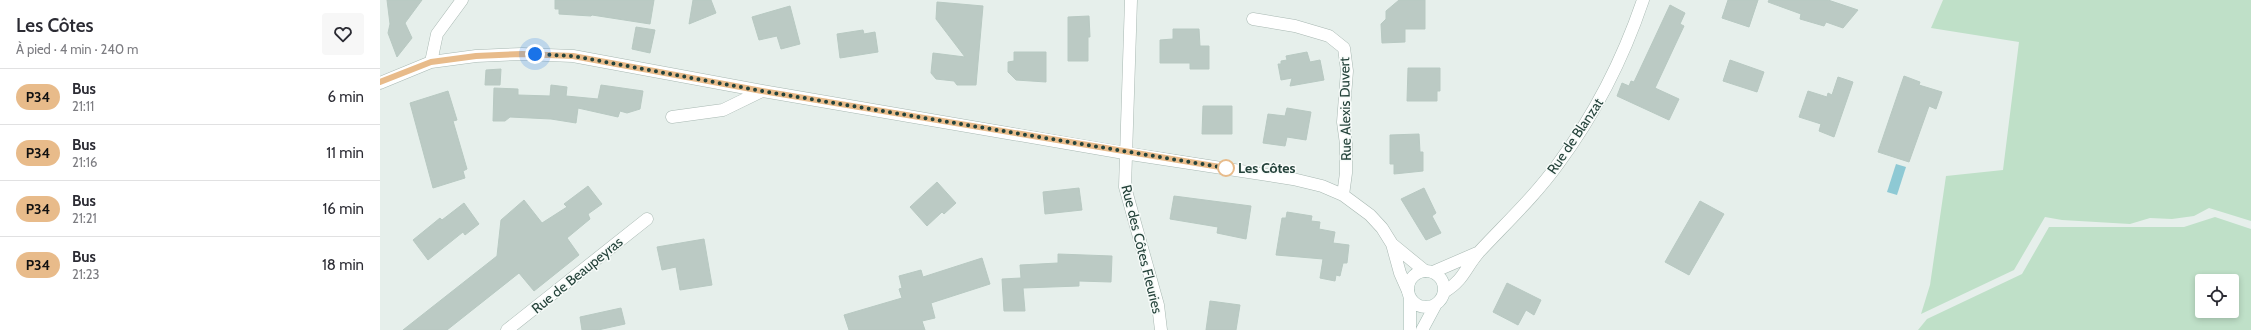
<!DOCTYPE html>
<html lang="fr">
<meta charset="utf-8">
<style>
body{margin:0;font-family:Cabin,sans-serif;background:#f7f7f7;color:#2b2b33;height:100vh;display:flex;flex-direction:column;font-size:15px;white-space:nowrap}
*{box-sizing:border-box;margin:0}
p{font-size:13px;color:#7c7c81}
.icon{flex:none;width:22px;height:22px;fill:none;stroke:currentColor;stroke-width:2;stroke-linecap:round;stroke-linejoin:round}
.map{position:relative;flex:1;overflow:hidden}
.panel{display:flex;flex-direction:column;background:#fff;width:380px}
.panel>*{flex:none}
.badge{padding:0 8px;border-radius:13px;font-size:14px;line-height:26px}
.fabs{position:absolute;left:1815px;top:274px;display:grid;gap:8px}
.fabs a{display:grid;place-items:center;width:44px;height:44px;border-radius:4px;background:#fff;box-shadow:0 2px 6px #0003;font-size:20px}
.you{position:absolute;width:20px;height:20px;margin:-10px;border:3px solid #fff;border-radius:50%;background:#1a73e8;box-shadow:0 0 0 6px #1a73e833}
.map>.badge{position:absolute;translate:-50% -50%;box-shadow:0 0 0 2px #fff}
.round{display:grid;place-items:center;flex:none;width:42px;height:42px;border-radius:4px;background:#f7f7f7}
.summary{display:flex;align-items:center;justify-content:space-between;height:68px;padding:0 16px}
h1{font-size:19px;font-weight:600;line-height:30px}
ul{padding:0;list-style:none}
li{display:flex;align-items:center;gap:12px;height:56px;padding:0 16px;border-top:1px solid #e1e1e2}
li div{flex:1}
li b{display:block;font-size:15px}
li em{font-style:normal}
li .badge{min-width:44px;font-weight:700;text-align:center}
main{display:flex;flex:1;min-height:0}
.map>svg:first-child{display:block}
</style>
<main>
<section class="panel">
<div class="summary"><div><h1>Les Côtes</h1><p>À pied · 4 min · 240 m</p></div><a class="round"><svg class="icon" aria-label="heart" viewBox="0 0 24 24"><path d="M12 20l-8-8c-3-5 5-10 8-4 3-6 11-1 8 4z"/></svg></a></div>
<ul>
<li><span class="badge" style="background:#e8bb8a;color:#111">P34</span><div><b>Bus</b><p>21:11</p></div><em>6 min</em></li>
<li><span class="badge" style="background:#e8bb8a;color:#111">P34</span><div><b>Bus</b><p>21:16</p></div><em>11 min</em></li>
<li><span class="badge" style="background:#e8bb8a;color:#111">P34</span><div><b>Bus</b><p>21:21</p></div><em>16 min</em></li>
<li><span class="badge" style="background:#e8bb8a;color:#111">P34</span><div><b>Bus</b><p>21:23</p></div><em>18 min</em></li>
</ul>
</section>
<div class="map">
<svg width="1871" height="330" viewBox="0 0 1871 330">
<rect width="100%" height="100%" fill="#e6efeb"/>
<path fill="#bfe0c8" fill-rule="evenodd" d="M1563 0H1871V221L1829 208 1814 216 1792 219 1770 218 1750 224 1682 220 1665 217 1634 270 1541 314 1550 285 1566 176 1623 170 1639 42 1551 28Z
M1835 217 1871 229V330H1538L1547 319 1642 274 1669 227H1804ZM1822 281H1852V311H1822Z"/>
<path fill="#8ec9d4" d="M1516 164 1526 167 1517 195 1507 192Z"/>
<path fill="#bbcac4" stroke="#b8c9c2" d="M7 0H42L25 23 32 38 17 57 8 33 10 24Z
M175 0H274L270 24 212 15 211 16 179 14V9H175Z
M313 0H331L336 13 309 24Z
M1019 0H1045V29H1025V42L1002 43 1001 24 1006 19V11Z
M1348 0H1378L1369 27 1342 18Z
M1389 0H1448L1478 10 1463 28 1446 22 1444 26 1420 19 1421 14 1388 2Z
M557 2 603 6 596 85H577L574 81 556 79 551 73 553 53 585 57 556 19Z
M1290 5 1305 13 1300 24 1304 26 1275 88 1299 99 1289 120 1237 96 1242 83 1249 86 1251 81 1254 82Z
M410 6 420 44 401 49 397 36 379 40 372 17Z
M709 16 710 37H708V61H688V17Z
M256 27 275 30 270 53 252 49Z
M793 29H819L820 46H829V69H810V63H780V40L793 39Z
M483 30 484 34 495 32 498 52 460 58 457 34Z
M634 52H666V82L636 80 628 72V62L634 61Z
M927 52 930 62 940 60 944 80 910 86 912 78 901 80 898 64H901V61L907 60 906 56Z
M1350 60 1384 72 1377 92 1343 81Z
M1028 68H1060V91H1057V101H1027Z
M121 69 120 85H105L106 70Z
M1524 76 1540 82 1539 85 1562 92 1556 109 1549 106 1529 162 1498 152Z
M1458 77 1473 82 1454 137 1439 131 1441 124 1419 117 1428 91 1447 97 1448 93 1452 95Z
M171 85 187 87 186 96 218 99 221 85 263 91 260 109 247 113 240 111 238 117 198 108 196 123 171 119 130 117 125 121H113L114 88 138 89V95L170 96Z
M68 91 77 120 73 121 87 169 83 171 85 178 53 188 30 103Z
M823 106H852V134H822Z
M907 108 931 112 926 140 907 137 905 146 883 143 888 114 905 116Z
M1039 134 1040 152H1043V171L1014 174V164H1010V135Z
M557 182 576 203 564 214 562 212 547 226 530 207Z
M208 186 222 204 208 214 210 219 187 238 199 255 154 291 139 273 67 330H23L117 256 121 220 144 200 162 223 187 207 184 204Z
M699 188 702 210 665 214 663 192Z
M1044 188 1056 213 1052 216 1061 233 1046 240 1021 199Z
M794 196 871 206 866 239 837 233 838 227 790 219Z
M1320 201 1344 214 1309 275 1285 262Z
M84 203 99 224 85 235 83 232 48 260 33 240 60 218 62 220Z
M907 212 932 216 931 221 940 222 939 229 955 232 953 243 969 245 967 263H963L960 276 956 275 955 281 940 278 943 259 896 255 902 218H906Z
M324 239 332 285 300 290 296 267 282 270 277 247Z
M678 254 732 256 731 282 699 281V286L643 288 645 311H624L622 279 641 278 640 265 678 263Z
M602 258 610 284 551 303 555 318 542 321 545 330H469L464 315 522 298 519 289 522 288 519 276 541 270 543 277Z
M1127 283 1161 300 1154 315 1146 310 1138 325 1113 312Z
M830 301 860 305 856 330H826Z
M241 308 245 324 218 330H202L200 317Z"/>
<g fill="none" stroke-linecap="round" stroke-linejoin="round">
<defs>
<path id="street" d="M751 0 745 187 778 305 781 330
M873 19 915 26 949 36 964 48 967 71 963 122 966 144V173L963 195
M51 62 57 34 82 0
M0 83 51 62 96 56 142 54 193 56 382 91 744 153 913 179 942 186 963 195 990 215 1002 228 1012 244 1045 271
M292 117 343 110 382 91
M1012 244 1020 273 1028 291
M1053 272 1097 253
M1064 292C1084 280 1085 268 1099 252 1126 223 1155 196 1178 164 1215 114 1243 59 1263 0
M127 330 267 219"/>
<path id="secondary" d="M1028 289a18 18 0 1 1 36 0a18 18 0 1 1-36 0Z
M1030 297V330
M1042 330 1056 304"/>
</defs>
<use href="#street" stroke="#a8b8b2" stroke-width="13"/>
<use href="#secondary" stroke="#a4bbb3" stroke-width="13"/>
<use href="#street" stroke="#fff" stroke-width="12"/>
<use href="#secondary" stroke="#fff" stroke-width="12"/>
</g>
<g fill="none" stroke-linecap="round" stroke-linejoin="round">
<defs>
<path id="line" d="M0 82 51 62 96 56 142 54 193 56 382 91 846 168"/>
</defs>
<use href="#line" stroke="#fff" stroke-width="9"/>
<use href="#line" stroke="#e8bb8a" stroke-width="6"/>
<path stroke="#24423a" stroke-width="4" stroke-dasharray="0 7.2" d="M155 54 193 56 382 91 846 168"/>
</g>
<circle fill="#fff" stroke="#e8bb8a" stroke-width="2" cx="846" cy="168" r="8"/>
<g text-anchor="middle" stroke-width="3" stroke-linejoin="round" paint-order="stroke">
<g font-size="14" fill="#24423a" stroke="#f7fbf9">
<text transform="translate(965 109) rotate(-91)" y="5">Rue Alexis Duvert</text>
<text transform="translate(1195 136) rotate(-56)" y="5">Rue de Blanzat</text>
<text transform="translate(762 249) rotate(76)" y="5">Rue des Côtes Fleuries</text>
<text transform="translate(197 275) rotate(-39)" y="5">Rue de Beaupeyras</text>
</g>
<g font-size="14" font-weight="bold" fill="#24423a" stroke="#f7fbf9" text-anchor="start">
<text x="858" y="173">Les Côtes</text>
</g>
</g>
</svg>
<div class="fabs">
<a><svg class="icon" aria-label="locate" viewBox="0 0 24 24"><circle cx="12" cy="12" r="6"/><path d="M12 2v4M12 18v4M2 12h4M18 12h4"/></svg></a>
</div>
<div class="you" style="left:155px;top:54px"></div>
</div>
</main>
